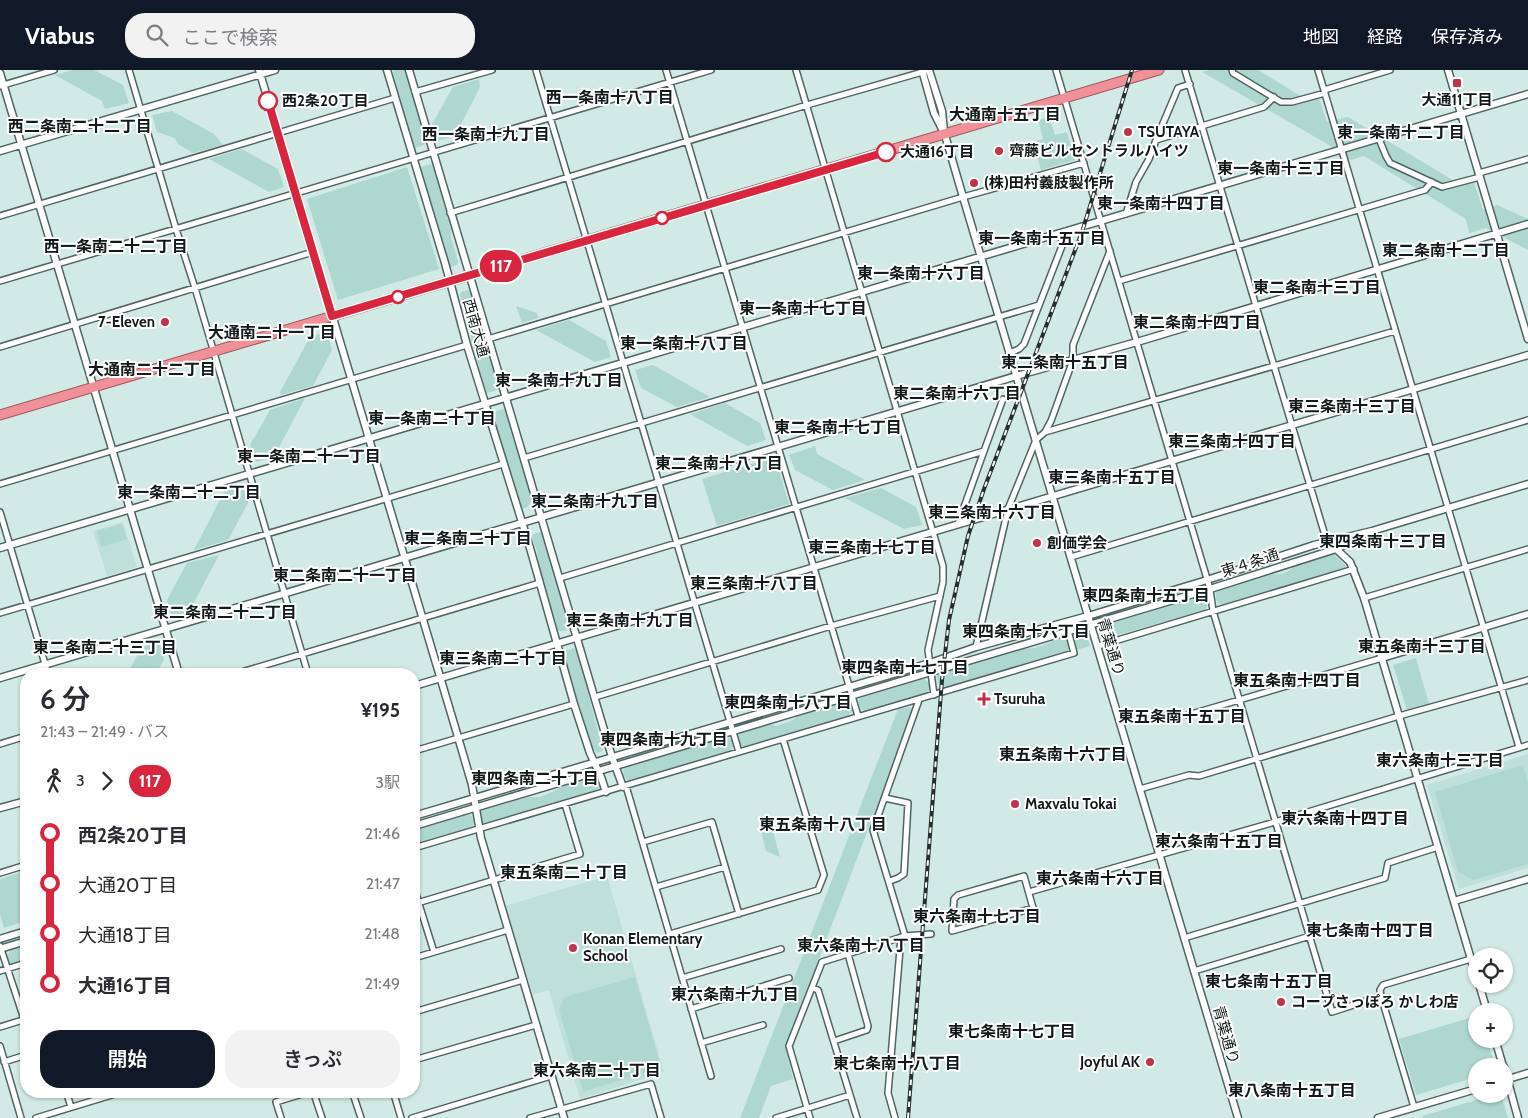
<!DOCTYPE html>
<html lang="ja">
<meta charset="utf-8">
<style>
body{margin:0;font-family:Cabin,"Noto Sans JP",sans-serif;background:#f2f2f3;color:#2b2b33;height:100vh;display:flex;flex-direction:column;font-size:19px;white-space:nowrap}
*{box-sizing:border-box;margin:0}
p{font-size:16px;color:#7c7c81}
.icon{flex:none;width:28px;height:28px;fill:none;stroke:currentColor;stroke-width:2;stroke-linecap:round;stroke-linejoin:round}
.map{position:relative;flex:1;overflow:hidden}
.details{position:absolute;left:20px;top:598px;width:400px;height:430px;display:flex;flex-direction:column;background:#fff;border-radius:20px;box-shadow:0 1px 4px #0004}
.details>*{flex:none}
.badge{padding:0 10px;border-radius:16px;font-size:18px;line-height:32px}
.tools{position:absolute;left:1468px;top:878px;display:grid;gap:10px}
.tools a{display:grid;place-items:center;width:45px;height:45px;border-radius:50%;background:#fff;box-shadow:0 1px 4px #0004;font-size:25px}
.map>.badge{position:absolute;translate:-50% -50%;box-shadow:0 0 0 2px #fff}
.legs{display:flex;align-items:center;gap:8px;height:55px;padding:0 20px;font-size:16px}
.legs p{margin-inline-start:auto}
.summary{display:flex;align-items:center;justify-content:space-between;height:85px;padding:0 20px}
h1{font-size:28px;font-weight:600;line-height:38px}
.primary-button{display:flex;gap:10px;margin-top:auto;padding:10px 20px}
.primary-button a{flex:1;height:58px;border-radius:20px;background:#111827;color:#fff;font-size:20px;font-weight:600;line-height:58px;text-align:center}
.primary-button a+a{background:#f2f2f3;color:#2b2b33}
ul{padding:0 20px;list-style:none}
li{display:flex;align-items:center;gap:18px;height:50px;font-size:19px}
li i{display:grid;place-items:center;width:8px;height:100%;margin:0 6px;background:currentColor}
li i::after{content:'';width:12px;height:12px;margin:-6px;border:4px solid;border-radius:50%;background:#fff}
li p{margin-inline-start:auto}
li:first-child i{background:linear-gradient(#0000 50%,currentColor 0)}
li:last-child i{background:linear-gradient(currentColor 50%,#0000 0)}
header{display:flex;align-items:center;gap:30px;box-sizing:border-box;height:70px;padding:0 25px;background:#111827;color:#fff}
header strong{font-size:24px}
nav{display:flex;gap:28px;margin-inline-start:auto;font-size:18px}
.search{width:350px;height:45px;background:#f2f2f3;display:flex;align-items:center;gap:12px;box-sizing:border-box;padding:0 18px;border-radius:20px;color:#7c7c81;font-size:19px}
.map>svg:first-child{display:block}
</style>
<header>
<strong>Viabus</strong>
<div class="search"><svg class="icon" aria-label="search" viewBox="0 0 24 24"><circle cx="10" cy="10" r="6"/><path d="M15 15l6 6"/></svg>ここで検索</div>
<nav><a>地図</a><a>経路</a><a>保存済み</a></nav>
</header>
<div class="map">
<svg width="1528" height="1048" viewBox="0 0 1528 1048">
<rect width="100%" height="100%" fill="#d2eae5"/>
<path fill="#bfe0d9" d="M123 452 137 497 107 506 93 461Z
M1528 684V798L1459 819 1427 715Z
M607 806 664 1002 580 1029 549 920 533 925 505 836Z"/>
<path fill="#add7cf" d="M73 0H94L123 15 129 33 105 39 102 31 55 5Z
M393 0H405L426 72 424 75 415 78 413 77 397 22Z
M1209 0H1258L1309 31 1319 28 1327 52 1348 47 1461 115 1474 112 1483 140 1497 135 1528 149V180L1486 158 1469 163 1466 149 1364 86 1351 90 1324 72 1202 2Z
M479 9 480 17 455 66 437 71 432 54 453 17Z
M172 41 214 64 223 75 193 83 178 74 175 68 157 62 152 45Z
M1049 47 1055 65 1067 62 1075 90 1041 100 1033 72 1043 69 1038 50Z
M242 79 278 99 284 117 269 122 209 89Z
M430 94 433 95 451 159V167L458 191 457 195 451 197 448 196 420 99 421 97Z
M407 97 439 199 338 230 307 129Z
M468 220 471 221 499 318 498 320 487 323 486 322 472 277 470 259 460 225 461 222Z
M516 236 537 243 538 248 522 253Z
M569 250 606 271 611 287 595 292 536 260Z
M327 262 332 280 313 316 281 325 280 322 310 267Z
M653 295 710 327 677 337 641 318 635 300Z
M305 328 274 387 256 392 250 375 270 340Z
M725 333 760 353 766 370 747 376 690 344Z
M503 339 506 340 531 428C530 435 529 437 522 439L520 437 493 345 494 342Z
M815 376 817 384 865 410 833 420 795 400 789 385Z
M775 387 789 434 717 456 702 409Z
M243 416 248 433 228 470 194 480 224 422Z
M881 418 916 437 922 455 904 459 845 428Z
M122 454 127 469 101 477 97 461Z
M540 462 543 464 570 557C567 561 561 562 556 561L540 503 537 482 532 466 534 464Z
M1334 484 1346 496 1344 499 1222 535 1218 533 1216 529V522L1219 520C1233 515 1247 510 1262 506 1273 503 1286 507 1294 496Z
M219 485 189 542 172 547 167 530 187 493Z
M1200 526 1206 527 1207 537 1204 540 1104 569 1100 567 1099 560 1100 557Z
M1082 561 1086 562 1090 576 940 618 936 606 940 602 1018 579 1035 578 1051 572 1060 567Z
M159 572 164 589 156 604H127L142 577Z
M574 578 577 580 603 681 597 683 591 675 564 584 565 581Z
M1416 588 1429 634 1407 640 1393 595Z
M924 609 928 612 930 618 926 624 866 641 861 640 858 632 860 628Z
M841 632 850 634 852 641 848 646 744 677 740 674 738 666 741 662 769 654 777 656 791 651 801 644Z
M910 637 913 641 883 723 869 757 786 976 793 1009 771 1016 759 1048H740L898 639Z
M726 667 732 670 733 676 729 682 630 712C625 709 622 704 624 698Z
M1523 695 1528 713V794L1473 810 1458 802 1435 722Z
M594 706H598L602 717 599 720 482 754 480 742 483 740 528 727H540L554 721 567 714Z
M468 744 472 746 474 754 469 760 414 775V760Z
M758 749 771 754 780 787 766 781Z
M26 801V817L24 822 26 830V851L4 858 0 844V809Z
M26 875V891L15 894 9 892 7 886 11 880Z
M635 907 660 993 655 999 583 1022 559 939 565 927Z
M1476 946V969H1487L1495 996H1476V1007L1416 1025 1399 969Z
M1497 1024H1501L1508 1048H1423L1422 1046Z"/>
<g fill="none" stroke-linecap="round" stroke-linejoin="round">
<defs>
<path id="minor" d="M129 0 176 159 195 218 308 604
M536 0 739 682
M666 0 858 646
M796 0 943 496V512L928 580 934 625
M1056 0 1210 519 1213 541 1332 942 1381 926 1380 920 1383 915 1471 889
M1185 0 1327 472
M1232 0 1233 3 1281 32H1292L1325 23
M1318 0 1519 677
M0 16 54 0
M1324 20 1390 0
M415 22 492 0
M1379 69 1386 86 1390 93 1442 117 1480 107
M1156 70 1178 18 1190 14
M1479 103 1528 89
M450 143 807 35 926 1
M1126 144 1136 112 1149 89 1156 70 1264 37 1274 27
M0 146 395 28
M0 211 711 0
M1119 211 1425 120 1432 112
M488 269 963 127 1084 93
M0 277 313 182
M1010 283 1019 279 1024 274 1062 176 1061 163
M1045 362 1395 261
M524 388 1039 235
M0 414 467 275
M0 442 48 604
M958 454 984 381
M1071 487 1528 350
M560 508 984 381 1003 329
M1364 528 1528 479
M0 543 503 394
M1098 576 1354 499
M976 577 1008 439 1036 370 1045 362 1051 351 1073 290V275L1110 181
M235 604 540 513
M595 627 831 556 940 526
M1188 645 1382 588
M0 674 26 666
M414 681 574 634
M626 716 711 1006
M1140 719 1189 705 1199 706 1399 646 1528 610
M885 728 908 733 904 804 898 808 890 811
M643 772 712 752 739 844
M414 778 1074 583 1068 561
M0 803 26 795
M1024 806 1033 838 952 861 954 829 958 825Z
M656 817 725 797
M414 818 434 882
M1029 822 1275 752 1528 675
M414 834 580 784 565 734
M670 864 818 820 824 805 783 669
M905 866 873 760 919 630
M1184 868 1385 808 1388 793 1438 777
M0 876 24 949
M414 888 508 860
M0 901 26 893
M1194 901 1310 866
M682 908 781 879
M812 918 818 920 857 1048
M1381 926 1414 1037
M691 939 789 908
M414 942 523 910
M0 957 26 949
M834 971 867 960 868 956 848 884
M701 973 763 955
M0 976 21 1048
M414 990 536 955
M4 992 26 985
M66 1021 71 1037
M313 1021 322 1048
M352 1021 361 1048
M393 1021 401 1048
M36 1048 125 1021
M281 1048 276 1032 312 1021
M412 1048 551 1006
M530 1048 651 1014 661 1048
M776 1048 850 1025
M810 1048 789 976 822 892 905 866 931 864
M895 1048 888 1023 901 867"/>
<path id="tertiary" d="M259 0 458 667 472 715 481 768 564 1048
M387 0 445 193 467 275 530 478 574 634 590 683 601 707 606 722
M409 0 612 687 623 717
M922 0 934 43 945 65 963 127 1238 1048
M929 0 942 41 944 61
M1448 0 1528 269
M0 3 179 604
M0 81 275 0
M1333 476 1350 492 1364 528 1476 906
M0 478 1528 24
M1382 588 1528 544
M0 608 1030 302 1137 272 1528 154
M414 616 1528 285
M0 738 26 731
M414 746 930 593 976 577 1088 546 1207 510 1314 475 1372 461 1528 414
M414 756 1210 519 1336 479 1362 466
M1454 831 1528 809
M0 869 26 861
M0 879 26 871
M1479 914 1487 941
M1495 969 1503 996
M1504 997 1518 1048
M1505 1010 1528 1003
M1378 1048 1476 1019"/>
<path id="trunk" d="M0 345 1159 0"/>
</defs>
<use href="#minor" stroke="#506561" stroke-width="8"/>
<use href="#tertiary" stroke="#506561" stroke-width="9"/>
<use href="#trunk" stroke="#a0555b" stroke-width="11"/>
<use href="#minor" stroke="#fff" stroke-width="5"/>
<use href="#tertiary" stroke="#fff" stroke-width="6"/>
<use href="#trunk" stroke="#f09098" stroke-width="9"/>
<defs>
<path id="rail" d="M908 1048 942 610 949 550 968 466 984 419 1082 162 1132 0"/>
</defs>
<use href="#rail" stroke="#25302d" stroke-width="4"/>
<use href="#rail" stroke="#fff" stroke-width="2" stroke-dasharray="5.5" stroke-linecap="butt"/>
</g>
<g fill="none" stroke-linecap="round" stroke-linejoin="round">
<defs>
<path id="line-1" d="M268 31 332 246 886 82"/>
</defs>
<use href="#line-1" stroke="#fff" stroke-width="11"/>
<use href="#line-1" stroke="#d7263d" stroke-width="8"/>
</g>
<g fill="#c2324b" stroke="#fff" stroke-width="2">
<rect x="1452" y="8" width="10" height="10" rx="2.5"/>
<circle cx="1128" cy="62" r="5"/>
<circle cx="999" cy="81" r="5"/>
<circle cx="974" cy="113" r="5"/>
<circle cx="165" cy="252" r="5"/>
<circle cx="1037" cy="473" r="5"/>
<path d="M981.5 621.5h5v5h5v5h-5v5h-5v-5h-5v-5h5z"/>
<circle cx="1015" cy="734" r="5"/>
<circle cx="573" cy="878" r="5"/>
<circle cx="1281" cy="932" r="5"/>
<circle cx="1150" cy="992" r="5"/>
</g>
<g fill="#fff" stroke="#d7263d" stroke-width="2.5">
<circle cx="268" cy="31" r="9"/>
<circle cx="886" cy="82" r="9"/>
<circle cx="662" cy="148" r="6"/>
<circle cx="398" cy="227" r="6"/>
</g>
<g text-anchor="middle" stroke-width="4" stroke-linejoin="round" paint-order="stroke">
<g font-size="15" font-weight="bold" fill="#121b19" stroke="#fff" text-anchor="start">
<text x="1457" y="35" text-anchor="middle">大通11丁目</text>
<text x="1138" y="67">TSUTAYA</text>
<text x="1009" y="86">齊藤ビルセントラルハイツ</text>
<text x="984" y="118">(株)田村義肢製作所</text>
<text x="155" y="257" text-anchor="end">7-Eleven</text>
<text x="1047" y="478">創価学会</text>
<text x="994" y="634">Tsuruha</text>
<text x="1025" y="739">Maxvalu Tokai</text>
<text x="583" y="874">Konan Elementary<tspan x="583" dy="17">School</tspan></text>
<text x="1291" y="937">コープさっぽろ かしわ店</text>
<text x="1140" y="997" text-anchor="end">Joyful AK</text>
</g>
<g font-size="15" font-weight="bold" fill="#121b19" stroke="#fff" text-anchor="start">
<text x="282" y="36">西2条20丁目</text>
<text x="900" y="87">大通16丁目</text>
</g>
<g font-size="15" fill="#121b19" stroke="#fff">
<text transform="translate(476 258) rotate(74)" y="5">西南大通</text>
<text transform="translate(1250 493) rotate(-18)" y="5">東４条通</text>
<text transform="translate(1111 577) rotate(73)" y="5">青葉通り</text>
<text transform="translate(1226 965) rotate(74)" y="5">青葉通り</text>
</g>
<g font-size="16" font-weight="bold" fill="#121b19" stroke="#fff">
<text x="610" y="33">西一条南十八丁目</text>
<text x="1005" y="50">大通南十五丁目</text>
<text x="80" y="62">西二条南二十二丁目</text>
<text x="1401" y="68">東一条南十二丁目</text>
<text x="486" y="70">西一条南十九丁目</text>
<text x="1281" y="104">東一条南十三丁目</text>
<text x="1161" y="139">東一条南十四丁目</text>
<text x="1042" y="174">東一条南十五丁目</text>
<text x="116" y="182">西一条南二十二丁目</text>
<text x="1446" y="186">東二条南十二丁目</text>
<text x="921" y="209">東一条南十六丁目</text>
<text x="1317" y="223">東二条南十三丁目</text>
<text x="803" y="244">東一条南十七丁目</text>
<text x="1197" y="258">東二条南十四丁目</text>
<text x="272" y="268">大通南二十一丁目</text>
<text x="684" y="279">東一条南十八丁目</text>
<text x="1065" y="298">東二条南十五丁目</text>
<text x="152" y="305">大通南二十二丁目</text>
<text x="559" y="316">東一条南十九丁目</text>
<text x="957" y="329">東二条南十六丁目</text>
<text x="1352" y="342">東三条南十三丁目</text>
<text x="432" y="354">東一条南二十丁目</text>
<text x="838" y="363">東二条南十七丁目</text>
<text x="1232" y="377">東三条南十四丁目</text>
<text x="309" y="392">東一条南二十一丁目</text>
<text x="719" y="399">東二条南十八丁目</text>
<text x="1112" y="413">東三条南十五丁目</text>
<text x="189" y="428">東一条南二十二丁目</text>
<text x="595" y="437">東二条南十九丁目</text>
<text x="992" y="448">東三条南十六丁目</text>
<text x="468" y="474">東二条南二十丁目</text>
<text x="1383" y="477">東四条南十三丁目</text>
<text x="872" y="483">東三条南十七丁目</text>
<text x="345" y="511">東二条南二十一丁目</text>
<text x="754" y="519">東三条南十八丁目</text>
<text x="1146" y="531">東四条南十五丁目</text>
<text x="225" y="548">東二条南二十二丁目</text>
<text x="630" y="556">東三条南十九丁目</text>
<text x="1026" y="567">東四条南十六丁目</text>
<text x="1422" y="582">東五条南十三丁目</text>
<text x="105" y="583">東二条南二十三丁目</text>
<text x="503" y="594">東三条南二十丁目</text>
<text x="905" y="603">東四条南十七丁目</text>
<text x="1297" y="616">東五条南十四丁目</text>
<text x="788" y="638">東四条南十八丁目</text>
<text x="1182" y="652">東五条南十五丁目</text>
<text x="664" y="675">東四条南十九丁目</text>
<text x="1063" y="690">東五条南十六丁目</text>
<text x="1440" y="696">東六条南十三丁目</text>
<text x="535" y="714">東四条南二十丁目</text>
<text x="1345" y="754">東六条南十四丁目</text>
<text x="823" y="760">東五条南十八丁目</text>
<text x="1219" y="777">東六条南十五丁目</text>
<text x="564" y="808">東五条南二十丁目</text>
<text x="1100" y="814">東六条南十六丁目</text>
<text x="977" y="852">東六条南十七丁目</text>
<text x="1370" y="866">東七条南十四丁目</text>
<text x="861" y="881">東六条南十八丁目</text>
<text x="1269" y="917">東七条南十五丁目</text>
<text x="735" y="930">東六条南十九丁目</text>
<text x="1012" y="967">東七条南十七丁目</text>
<text x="897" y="999">東七条南十八丁目</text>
<text x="597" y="1006">東六条南二十丁目</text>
<text x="1292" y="1026">東八条南十五丁目</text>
</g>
</g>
</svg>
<div class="tools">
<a><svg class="icon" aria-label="locate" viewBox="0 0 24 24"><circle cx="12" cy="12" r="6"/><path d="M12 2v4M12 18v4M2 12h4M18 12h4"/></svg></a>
<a>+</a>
<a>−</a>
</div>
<b class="badge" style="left:501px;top:196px;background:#d7263d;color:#fff">117</b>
<section class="details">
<div class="summary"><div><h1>6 分</h1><p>21:43 – 21:49 · バス</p></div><b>¥195</b></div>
<div class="legs"><svg class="icon" aria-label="walk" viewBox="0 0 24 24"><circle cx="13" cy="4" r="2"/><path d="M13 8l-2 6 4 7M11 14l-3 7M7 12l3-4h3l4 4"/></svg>3<svg class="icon" aria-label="forward" viewBox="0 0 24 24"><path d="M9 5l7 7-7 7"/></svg><b class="badge" style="background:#d7263d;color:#fff">117</b><p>3駅</p></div>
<ul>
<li><i style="color:#d7263d"></i><b>西2条20丁目</b><p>21:46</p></li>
<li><i style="color:#d7263d"></i><span>大通20丁目</span><p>21:47</p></li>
<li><i style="color:#d7263d"></i><span>大通18丁目</span><p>21:48</p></li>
<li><i style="color:#d7263d"></i><b>大通16丁目</b><p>21:49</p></li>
</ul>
<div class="primary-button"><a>開始</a><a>きっぷ</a></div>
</section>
</div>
